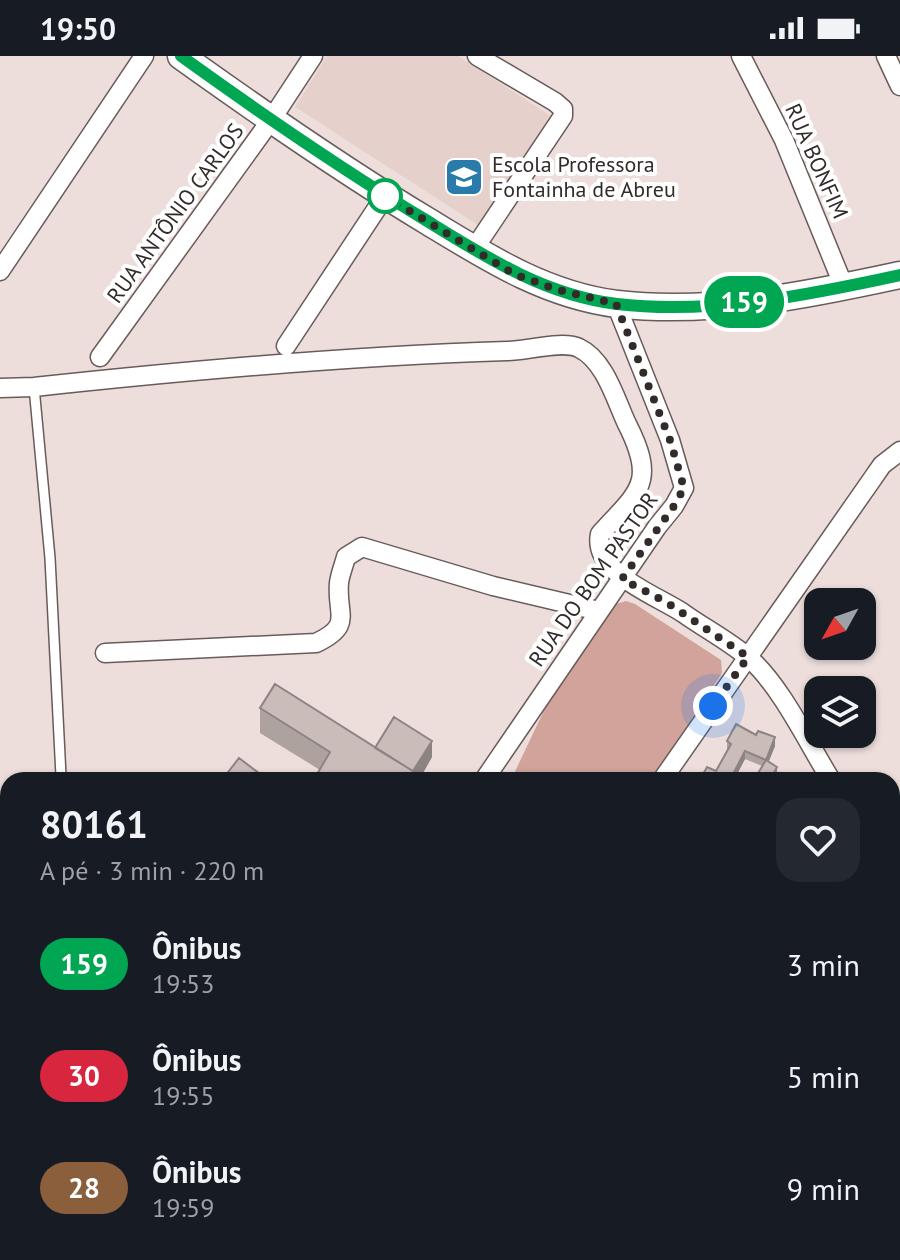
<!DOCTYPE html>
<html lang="pt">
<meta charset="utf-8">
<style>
body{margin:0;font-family:"PT Sans",sans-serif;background:#242831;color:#f1f3f6;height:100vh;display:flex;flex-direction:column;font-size:30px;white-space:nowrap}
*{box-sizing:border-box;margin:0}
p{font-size:26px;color:#9ea1a6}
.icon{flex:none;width:44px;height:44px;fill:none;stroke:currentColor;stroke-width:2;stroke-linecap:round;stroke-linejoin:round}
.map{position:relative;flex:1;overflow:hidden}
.drawer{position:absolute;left:0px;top:716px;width:900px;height:488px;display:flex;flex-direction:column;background:#171b24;border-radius:24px 24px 0 0;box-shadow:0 2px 6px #0004}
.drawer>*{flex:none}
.badge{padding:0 16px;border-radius:26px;font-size:28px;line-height:52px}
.needle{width:52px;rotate:230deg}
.fabs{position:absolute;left:804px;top:532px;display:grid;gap:16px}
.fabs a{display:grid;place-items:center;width:72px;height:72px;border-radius:16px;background:#171b24;box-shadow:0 2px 6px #0004;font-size:40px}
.you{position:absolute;width:40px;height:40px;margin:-20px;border:6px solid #fff;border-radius:50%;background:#1a73e8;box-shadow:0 0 0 12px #1a73e833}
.map>.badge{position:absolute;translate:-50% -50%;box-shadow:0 0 0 4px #fff}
.round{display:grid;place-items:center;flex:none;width:84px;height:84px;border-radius:24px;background:#242831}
.overview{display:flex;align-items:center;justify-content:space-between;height:136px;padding:0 40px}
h1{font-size:38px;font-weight:800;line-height:60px}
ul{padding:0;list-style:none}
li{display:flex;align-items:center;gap:24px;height:112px;padding:0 40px}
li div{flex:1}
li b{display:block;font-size:30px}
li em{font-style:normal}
li .badge{min-width:88px;font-weight:700;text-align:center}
.status{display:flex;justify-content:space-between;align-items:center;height:56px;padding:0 40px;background:#171b24;direction:ltr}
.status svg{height:22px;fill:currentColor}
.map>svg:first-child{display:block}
</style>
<div class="status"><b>19:50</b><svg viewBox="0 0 49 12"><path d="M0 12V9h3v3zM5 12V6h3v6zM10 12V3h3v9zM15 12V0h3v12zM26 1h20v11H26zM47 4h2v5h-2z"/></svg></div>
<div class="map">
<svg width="900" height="1204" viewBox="0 0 900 1204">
<rect width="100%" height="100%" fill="#eddedb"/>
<path fill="#e6d0cb" d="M327 0H458L560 66 489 176 295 51Z"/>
<path fill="#d1a39b" d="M626 545 635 548 721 604 722 617 652 724H511L548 646 616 548Z"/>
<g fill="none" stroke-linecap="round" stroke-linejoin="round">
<defs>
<path id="lane" d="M34 331 50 502 61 720 58 724
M0 771 8 768
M0 846 8 852"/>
<path id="street" d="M741 0 784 84 844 231
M886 0 900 30
M474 193 563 60V53L555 46 477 0
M0 215 144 0
M286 290 385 140
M100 301 271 64 313 0
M0 332 34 331C191 314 349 300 507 295 526 295 563 284 579 292 605 304 616 345 627 368 657 427 639 435 600 478 592 517 656 539 683 557 704 572 729 585 749 602 781 630 808 687 831 724
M105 597 316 587C354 569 336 559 339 527 340 518 344 509 346 501L362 491 493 530 599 555
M484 724 657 471 674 450 684 432 670 384 616 248
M662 724 873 422 882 409 900 395
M892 818 900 830
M665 1196 672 1204
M163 1204 168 1196
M349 1204 354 1196"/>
<path id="secondary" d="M181 0C262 58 344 115 429 166 488 202 546 239 617 248 711 259 808 239 900 219"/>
</defs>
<use href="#lane" stroke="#685b59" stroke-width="12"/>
<use href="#street" stroke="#685b59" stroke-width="21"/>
<use href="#secondary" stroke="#685b59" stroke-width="29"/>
<use href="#lane" stroke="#fff" stroke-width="9"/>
<use href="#street" stroke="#fff" stroke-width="18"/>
<use href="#secondary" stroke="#fff" stroke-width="26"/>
</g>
<path fill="#aea29f" d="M260 652 375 692 432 701 419 724H316V720L320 714 260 677Z
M727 685 775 690 769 705 777 719 762 710 745 703 734 724H700L716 715 727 694Z
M0 942 8 947V1004L0 999Z
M0 1007 8 1013V1196H58V1201L56 1204H0V1098L4 1093 0 1090Z
M892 1091 900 1101V1172L892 1161Z
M202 1196H329L323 1204H319L315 1198 311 1204H196Z
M382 1196H514V1202L512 1204H380V1198Z
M753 1196H851V1204H743Z
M856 1196H874L863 1204H861Z"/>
<path fill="#8d8482" d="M775 681V690L766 712V704Z
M432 685V701L419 724H410V721Z
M745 695V703L734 724H730Z
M777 711V719L775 724H770Z
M900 931V948L892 952V935Z
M900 983V1000L892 1005V988Z
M41 1196H58V1201L56 1204H37Z
M301 1196H315V1198L311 1204H296Z
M321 1196H329L323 1204H321Z
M439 1196H440V1204H434Z
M452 1196H463L456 1199V1204H452Z
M504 1196H514V1202L512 1204H497Z
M633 1196H638V1204H619Z
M839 1196H851V1204H828Z
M862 1196H874L863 1204Z"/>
<path fill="#cabcb9" stroke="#8d8482" stroke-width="2" d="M275 628 419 719 416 724H322L316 720 330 696 260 652Z
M394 661 432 685 413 715 375 692Z
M736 668 756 679 758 675 775 681 766 704 745 695 730 724H700L707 711 716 715 731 688 727 685Z
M239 702 268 724H222Z
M766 704 777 711 770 724H754Z
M796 718 799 724H786Z
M896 884 900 892V931L892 935V886Z
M0 942 8 947V973L0 967Z
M900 947V983L892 988V952Z
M0 1007 8 1013V1065L0 1059Z
M8 1087V1183L0 1178V1098Z
M892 1091 900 1101V1132L892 1121Z
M892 1125 900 1135V1155L892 1145Z
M900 1183V1204H880L876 1197 878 1196H892V1188Z
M28 1196H41L37 1202Z
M202 1196H279L290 1204H196Z
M286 1196H301L296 1203Z
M382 1196H439L434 1204H389L380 1198Z
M458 1196H504L497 1204H481L476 1199 474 1204H462L456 1199Z
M589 1196H633L619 1204H595L588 1197Z
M753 1196H800L806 1204H743Z
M806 1196H839L828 1204H812Z"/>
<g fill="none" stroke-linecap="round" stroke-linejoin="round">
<defs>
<path id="line" d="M181 0C260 57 340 112 424 163 484 200 544 239 617 248 711 259 808 239 900 219"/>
</defs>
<use href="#line" stroke="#fff" stroke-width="18"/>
<use href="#line" stroke="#00a651" stroke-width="12"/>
<path stroke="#312b2a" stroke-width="8" stroke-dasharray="0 14.4" d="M385 140 514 218 555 233 616 248 670 384 684 432 674 450 622 523 666 546 748 601 713 650"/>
</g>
<defs>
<symbol id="school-square" viewBox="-11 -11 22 22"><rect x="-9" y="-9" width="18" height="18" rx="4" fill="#297bac" stroke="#fff"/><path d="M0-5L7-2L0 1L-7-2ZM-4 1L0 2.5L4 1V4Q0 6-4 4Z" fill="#fff"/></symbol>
</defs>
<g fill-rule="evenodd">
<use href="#school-square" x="442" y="99" width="44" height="44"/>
</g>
<circle fill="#fff" stroke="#00a651" stroke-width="4" cx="385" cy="140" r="16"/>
<g text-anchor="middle" stroke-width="8" stroke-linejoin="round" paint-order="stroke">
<g font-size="22" fill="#312b2a" stroke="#fff">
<text transform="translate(817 105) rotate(66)" y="8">RUA BONFIM</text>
<text transform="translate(175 157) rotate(-54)" y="8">RUA ANTÔNIO CARLOS</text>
<text transform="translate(593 523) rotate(-55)" y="8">RUA DO BOM PASTOR</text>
</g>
<g font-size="22" fill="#312b2a" stroke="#fff" text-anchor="start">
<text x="492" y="116">Escola Professora<tspan x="492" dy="25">Fontainha de Abreu</tspan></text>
</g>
</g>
</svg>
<div class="fabs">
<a><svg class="needle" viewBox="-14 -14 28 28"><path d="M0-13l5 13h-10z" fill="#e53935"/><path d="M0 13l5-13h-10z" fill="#9ea1a6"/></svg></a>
<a><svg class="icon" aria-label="layers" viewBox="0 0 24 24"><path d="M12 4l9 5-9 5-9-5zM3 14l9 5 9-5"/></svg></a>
</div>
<div class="you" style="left:713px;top:650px"></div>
<b class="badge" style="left:744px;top:246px;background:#00a651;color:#fff">159</b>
<section class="drawer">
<div class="overview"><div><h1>80161</h1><p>A pé · 3 min · 220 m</p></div><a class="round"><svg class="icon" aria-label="heart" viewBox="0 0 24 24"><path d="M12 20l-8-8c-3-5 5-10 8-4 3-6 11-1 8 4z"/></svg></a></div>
<ul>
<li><span class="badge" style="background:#00a651;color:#fff">159</span><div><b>Ônibus</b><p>19:53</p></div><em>3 min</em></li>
<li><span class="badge" style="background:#d7263d;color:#fff">30</span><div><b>Ônibus</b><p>19:55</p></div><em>5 min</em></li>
<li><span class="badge" style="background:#8b5e3c;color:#fff">28</span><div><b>Ônibus</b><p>19:59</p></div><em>9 min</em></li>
</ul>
</section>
</div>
